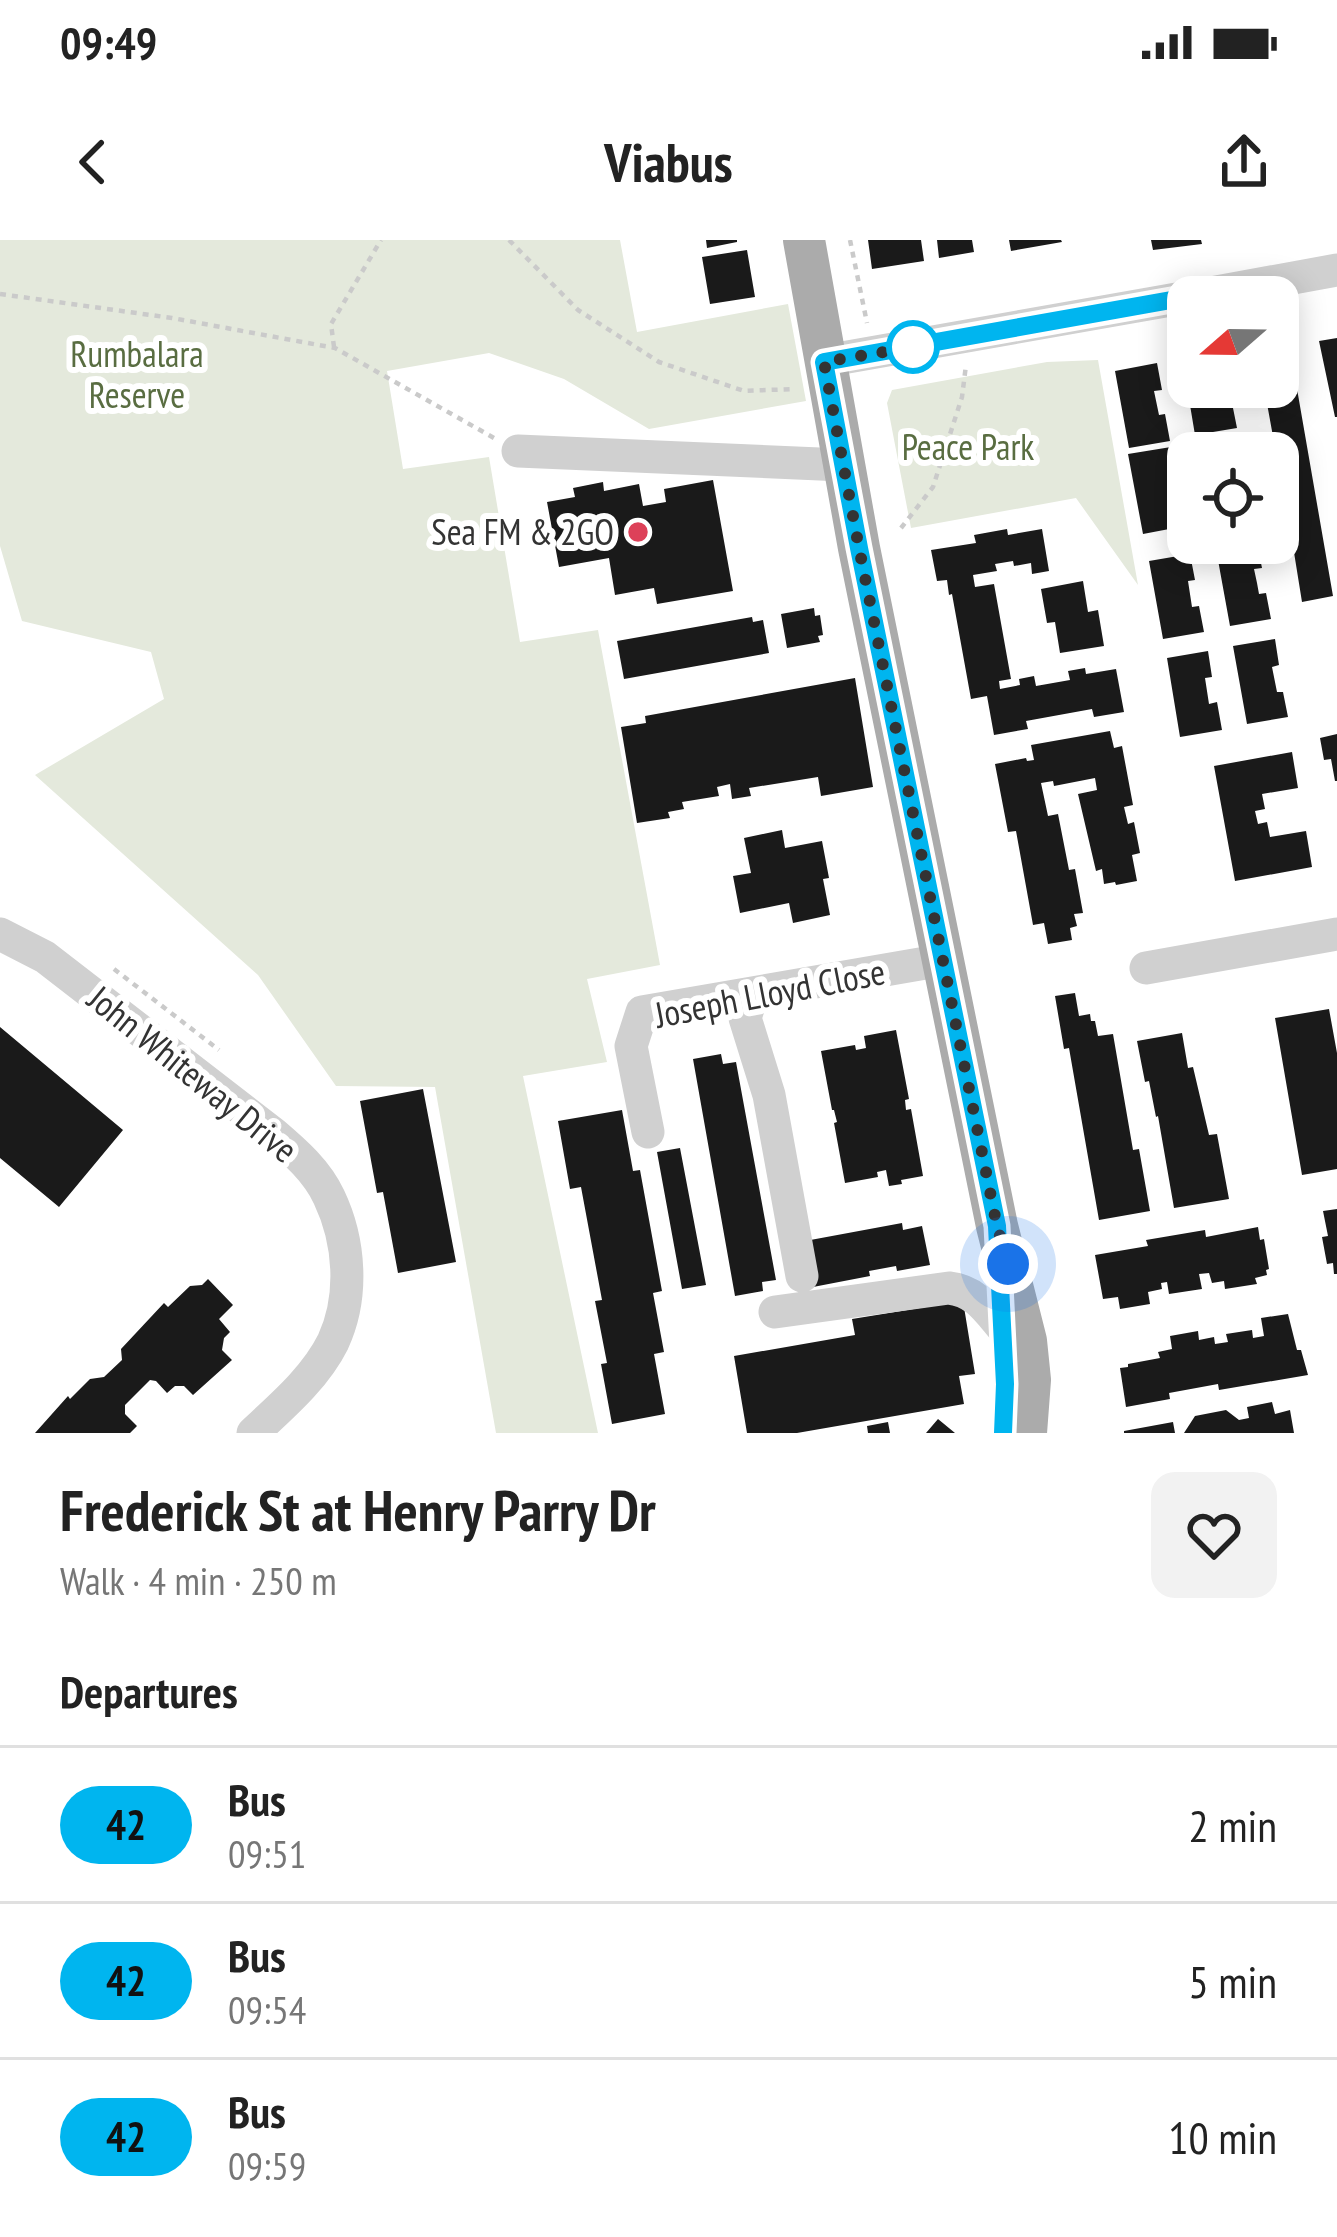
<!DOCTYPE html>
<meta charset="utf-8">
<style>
body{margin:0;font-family:"PT Sans Narrow",sans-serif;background:#f2f2f2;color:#222;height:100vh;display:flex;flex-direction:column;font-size:45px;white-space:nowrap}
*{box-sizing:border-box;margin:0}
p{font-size:39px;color:#767676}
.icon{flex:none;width:66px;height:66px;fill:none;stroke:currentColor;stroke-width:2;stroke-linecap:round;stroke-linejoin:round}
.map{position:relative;height:1193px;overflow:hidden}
.sheet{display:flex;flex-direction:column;background:#fff;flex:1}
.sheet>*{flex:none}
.badge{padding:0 24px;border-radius:39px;font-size:42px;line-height:78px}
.needle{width:78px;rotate:250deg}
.tools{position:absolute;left:1167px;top:36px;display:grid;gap:24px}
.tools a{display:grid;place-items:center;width:132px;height:132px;border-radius:24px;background:#fff;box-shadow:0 6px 30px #0003;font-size:60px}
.you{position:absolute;width:60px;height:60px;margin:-30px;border:9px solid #fff;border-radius:50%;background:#1a73e8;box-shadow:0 0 0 18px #1a73e833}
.map>.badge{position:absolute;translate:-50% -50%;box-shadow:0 0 0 6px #fff}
h2{padding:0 60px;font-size:45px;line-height:108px}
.round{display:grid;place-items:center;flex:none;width:126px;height:126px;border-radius:24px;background:#f2f2f2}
.summary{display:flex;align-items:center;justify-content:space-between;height:204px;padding:0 60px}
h1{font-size:57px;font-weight:800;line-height:90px}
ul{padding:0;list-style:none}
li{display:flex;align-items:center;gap:36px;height:156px;padding:0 60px;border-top:3px solid #e0e0e0}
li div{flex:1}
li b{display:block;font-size:45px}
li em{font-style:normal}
li .badge{min-width:132px;font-weight:700;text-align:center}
.status{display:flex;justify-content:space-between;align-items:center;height:84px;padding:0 60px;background:#fff;direction:ltr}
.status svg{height:33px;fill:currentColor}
header{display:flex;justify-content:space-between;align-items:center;height:156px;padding:0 60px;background:#fff;font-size:54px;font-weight:800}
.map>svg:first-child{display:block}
</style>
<div class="status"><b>09:49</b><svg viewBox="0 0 49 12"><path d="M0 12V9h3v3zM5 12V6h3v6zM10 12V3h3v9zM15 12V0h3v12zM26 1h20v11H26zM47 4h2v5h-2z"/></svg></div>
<header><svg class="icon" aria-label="back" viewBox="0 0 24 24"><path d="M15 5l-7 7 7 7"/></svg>Viabus<svg class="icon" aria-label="share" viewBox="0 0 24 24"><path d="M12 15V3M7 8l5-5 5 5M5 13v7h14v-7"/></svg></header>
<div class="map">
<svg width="1337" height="1193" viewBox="0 0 1337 1193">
<rect width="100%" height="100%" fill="#fff"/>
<path fill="#e4e9dc" d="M0 0H620L637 92 788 64 806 161 649 189 564 139 489 113 387 131 403 229 489 217 520 402 598 390 660 725 587 739 607 822 523 836 598 1193H496L435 847 336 846 258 735 35 535 164 459 151 412 22 381 0 306Z
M1098 120 1138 345 1076 258 911 288 887 163 892 150 1047 122Z"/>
<path fill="#1a1a1a" d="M706 0H737V2L707 8Z
M868 0H921L924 21 872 29Z
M937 0H972L974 12 939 18Z
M1009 0H1061L1062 2 1011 11Z
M1151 0H1201L1202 4 1153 10Z
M747 10 755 57 710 64 702 17Z
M1337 98V177H1335L1319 101Z
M1292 120 1333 356 1302 362 1278 213H1276L1264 147H1278V123Z
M1157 123 1162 150 1154 151 1159 175 1165 174 1170 201 1129 208 1115 131Z
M1187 147H1222L1226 164 1232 163 1237 188 1195 195Z
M1239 197 1242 213H1199L1198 204Z
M1171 207 1176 235 1170 236 1174 261 1181 259 1185 286 1143 294 1128 214Z
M713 240 733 351 657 364 654 348 615 355 609 318 559 327 547 262 575 257 573 248 603 242 604 251 639 244 643 266 666 262 664 249Z
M1007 289 1008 295 1042 289 1049 331 1032 334 1031 323 1014 326 1013 321 995 324 997 331 973 335 975 347 994 344 1011 439 999 441 1000 449 1020 445 1019 439 1034 436 1036 446 1070 440 1068 431 1085 428 1086 434 1116 429 1124 472 1094 477 1092 469 1026 481 1028 489 994 495 987 456 971 459 952 354 949 355 947 340 937 341 931 310 976 303 974 295Z
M1257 303 1262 328 1254 329 1257 343 1259 354 1266 353 1271 379 1230 386 1216 309Z
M1190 314 1195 340 1188 341 1192 367 1199 366 1204 392 1163 399 1149 321Z
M1083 341 1088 372 1098 370 1104 406 1060 413 1055 382 1047 383 1041 349Z
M814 368 815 376 820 375 823 395 818 396 820 402 787 408 781 374Z
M752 377 753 382 763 380 769 413 624 439 617 401Z
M1275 399 1279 425 1272 427 1277 452H1283L1288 477 1247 484 1233 406Z
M1208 411 1212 437 1205 438 1209 464 1217 462 1222 490 1180 497 1167 418Z
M855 438 873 547 821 556 818 537 749 548 751 556 732 559 730 544 717 547 719 556 682 562 684 569 668 572 670 578 637 583 621 487 646 483 645 476Z
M1110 491 1114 508 1122 506 1133 565 1124 567 1128 584 1134 582 1140 613 1132 615 1137 641 1116 645 1115 642 1104 644 1102 629 1096 631 1078 554 1097 550 1095 538 1054 546 1053 541 1041 543 1048 576 1058 574 1069 630 1075 629 1083 673 1074 674 1077 686 1070 688 1072 700 1048 704 1044 683 1033 685 1016 591 1008 592 995 524 1026 518 1027 521 1034 520 1031 505Z
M1337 494V541H1335L1331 519 1324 520 1320 498Z
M1292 512 1298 548 1262 554 1265 569 1255 571 1258 584 1267 582 1270 597 1306 591 1312 627 1235 641 1214 526Z
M782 590 785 608 822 601 829 638 823 639 830 675 793 683 789 663 740 673 733 636 751 633 744 598Z
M1075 753 1079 776 1090 774 1091 781H1095L1098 796 1113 794 1133 910 1139 909 1150 971 1099 980 1069 808 1064 809 1055 756Z
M1329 769 1337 813V929L1302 935 1275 778Z
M0 787 123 890 59 967 0 918Z
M896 790 909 859 905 860 906 870 911 869 923 936 901 940 902 944 889 946 886 930 877 932 878 937 845 943 834 883 837 882 834 870H832L821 811 855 805 856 810 866 808 864 796Z
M1182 793 1188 828 1193 827 1209 895 1217 894 1229 959 1174 968 1158 876 1156 877 1149 841 1145 842 1137 801Z
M721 814 723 824 736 822 776 1040 762 1042 763 1051 735 1056 693 819Z
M423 849 456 1022 398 1033 383 952 377 953 360 861Z
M622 870 633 931 640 930 662 1051 653 1053 664 1112 654 1114 665 1174 612 1184 601 1124 607 1123 595 1061 602 1060 581 947 570 949 558 881Z
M680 908 706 1045 682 1049 657 912Z
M1337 969V1034H1334L1333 1023 1327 1024 1322 997 1328 996 1323 971Z
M902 983 903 990 922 986 930 1025 897 1031 896 1026 869 1031 870 1036 813 1047 805 1001Z
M1258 987 1260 1000 1264 999 1269 1029 1266 1030 1267 1035 1255 1038 1257 1044 1225 1049 1224 1041 1212 1043 1209 1033 1199 1034 1202 1049 1169 1054 1167 1042 1161 1043 1162 1049 1148 1052 1150 1064 1120 1069 1118 1057 1103 1059 1095 1015 1148 1006 1146 1000 1205 990 1206 997Z
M208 1039 233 1065 219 1079 230 1092 224 1098 222 1110 232 1120 193 1155 184 1146H175L167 1153 156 1141 150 1140 125 1165V1174L137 1186 130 1193H35L68 1156 70 1159 90 1139 104 1137 122 1120 121 1109 164 1063 168 1067 190 1046 202 1045Z
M963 1061 975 1134 959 1136 964 1164 797 1193H747L734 1116 855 1095 852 1079Z
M1288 1074 1297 1110H1301L1308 1135 1219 1150 1218 1144 1169 1153 1170 1159 1126 1167 1120 1128 1128 1127V1124L1160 1118 1158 1112 1172 1109 1170 1096 1198 1091 1199 1100 1214 1097 1215 1104 1228 1102 1226 1094 1252 1090 1253 1098 1264 1096 1261 1078Z
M1272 1162 1275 1174 1290 1170 1294 1193H1184L1195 1176 1226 1170 1239 1180 1249 1178 1247 1167Z
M938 1179 955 1193H926Z
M888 1182 890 1193H868L867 1186Z
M1173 1182 1175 1193H1124V1191Z"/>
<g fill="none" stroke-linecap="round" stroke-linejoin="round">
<path stroke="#cacaca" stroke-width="4.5" stroke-dasharray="6 6" stroke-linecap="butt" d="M509 0 578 70 659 122 744 151 793 149
M850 0 867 83
M0 54 172 78 335 108 494 198
M334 107 331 84 381 0
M901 288 933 247 962 157 966 125
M114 729 219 810"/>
<path stroke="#d0d0d0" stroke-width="33" d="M1189 57 1337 30
M825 121 1188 57
M518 211 843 225
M0 694 45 717 274 894C295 912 317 931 329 957 350 1001 354 1057 333 1102 315 1138 282 1166 253 1193
M1146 728 1337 694
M753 753 745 778 769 855 802 1036
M648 892 631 806 642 772 943 720
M775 1072 949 1048C975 1051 986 1068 1002 1087"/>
<path stroke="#ababab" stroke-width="42" d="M804 0 859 308 997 986 1026 1101 1030 1140 1026 1193"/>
</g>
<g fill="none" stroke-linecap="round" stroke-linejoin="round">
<defs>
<path id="line" d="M1003 1193 1005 1144 997 986 859 308 824 122 1188 57"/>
</defs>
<use href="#line" stroke="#fff" stroke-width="27"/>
<use href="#line" stroke="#00b5ef" stroke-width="18"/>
<path stroke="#333" stroke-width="12" stroke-dasharray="0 21.6" d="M913 107 919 106 824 122 859 308 997 986 1008 1024"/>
</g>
<circle fill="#fff" stroke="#00b5ef" stroke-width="6" cx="913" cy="107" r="24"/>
<circle fill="#dd4159" stroke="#fff" stroke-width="4.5" cx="638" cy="292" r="12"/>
<g text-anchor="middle" stroke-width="12" stroke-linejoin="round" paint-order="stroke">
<g font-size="36" fill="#596d41" stroke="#fff">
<text x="137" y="127">Rumbalara<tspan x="137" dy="41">Reserve</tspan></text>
<text x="968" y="220">Peace Park</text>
</g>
<g font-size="36" fill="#333" stroke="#fff" text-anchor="end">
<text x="614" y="305">Sea FM &amp; 2GO</text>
</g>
<g font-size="36" fill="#333" stroke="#fff">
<text transform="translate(770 753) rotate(-11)" y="13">Joseph Lloyd Close</text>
<text transform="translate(193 834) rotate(39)" y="13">John Whiteway Drive</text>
</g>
</g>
</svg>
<div class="tools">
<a><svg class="needle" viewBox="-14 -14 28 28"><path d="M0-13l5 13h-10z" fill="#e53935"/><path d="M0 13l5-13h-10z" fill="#767676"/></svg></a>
<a><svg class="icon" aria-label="locate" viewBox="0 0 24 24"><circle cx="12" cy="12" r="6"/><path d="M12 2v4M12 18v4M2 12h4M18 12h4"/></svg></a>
</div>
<div class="you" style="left:1008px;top:1024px"></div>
</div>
<section class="sheet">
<div class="summary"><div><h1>Frederick St at Henry Parry Dr</h1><p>Walk · 4 min · 250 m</p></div><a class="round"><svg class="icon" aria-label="heart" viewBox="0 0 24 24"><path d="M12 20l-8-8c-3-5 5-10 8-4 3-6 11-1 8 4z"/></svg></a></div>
<h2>Departures</h2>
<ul>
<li><span class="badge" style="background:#00b5ef;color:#111">42</span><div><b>Bus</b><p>09:51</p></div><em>2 min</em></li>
<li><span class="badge" style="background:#00b5ef;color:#111">42</span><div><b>Bus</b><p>09:54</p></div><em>5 min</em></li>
<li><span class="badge" style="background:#00b5ef;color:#111">42</span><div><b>Bus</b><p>09:59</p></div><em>10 min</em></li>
</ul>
</section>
